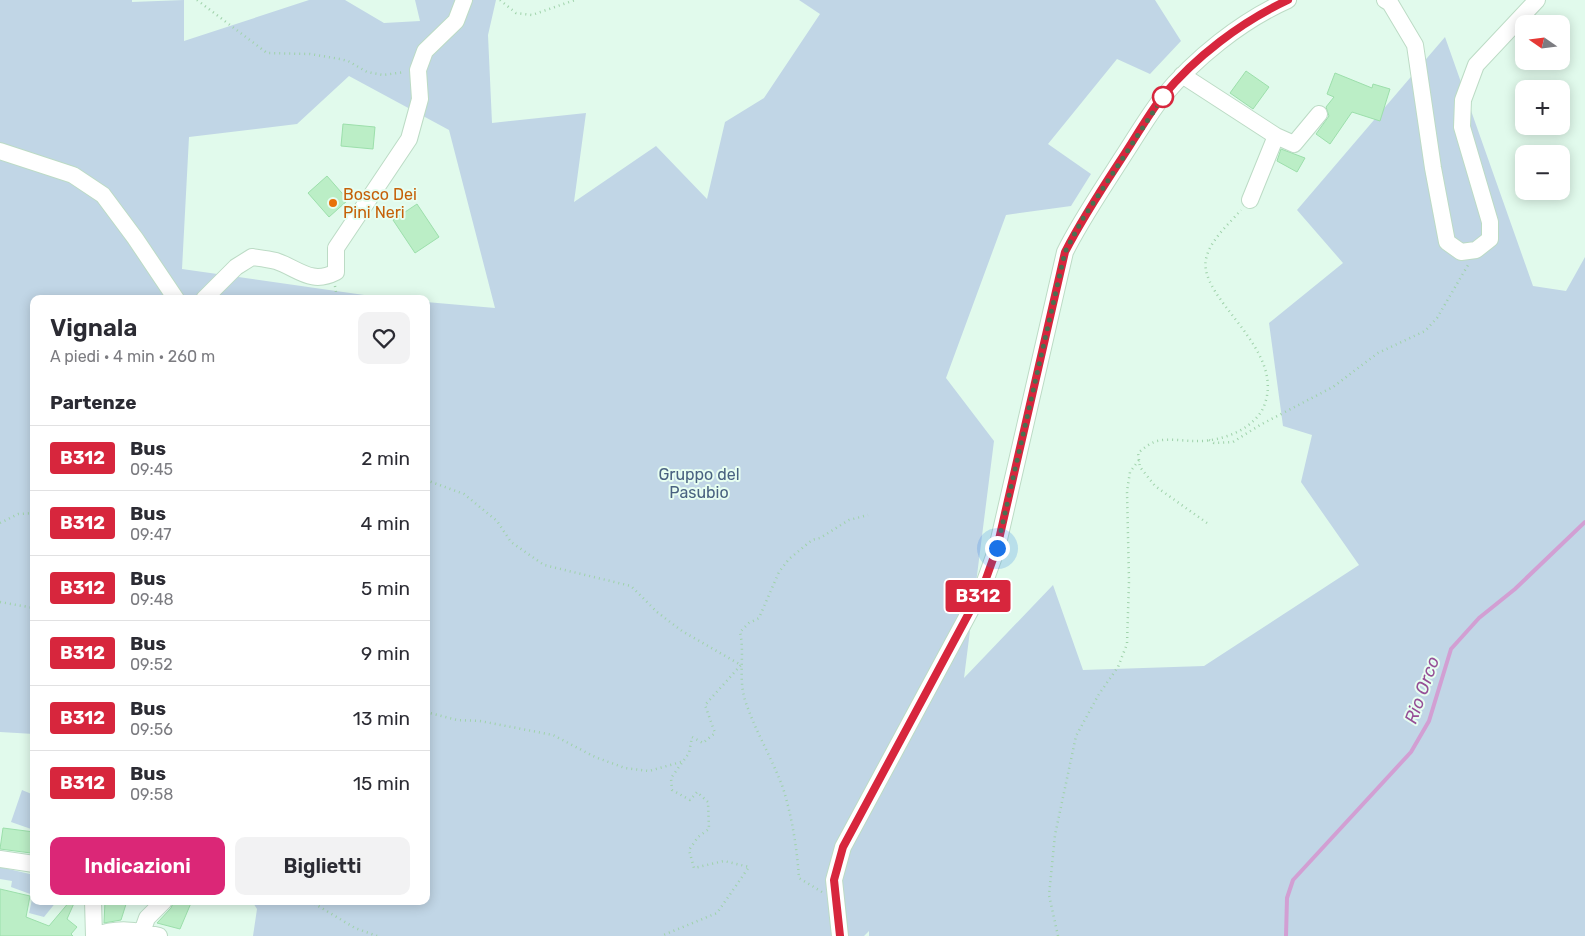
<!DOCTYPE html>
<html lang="it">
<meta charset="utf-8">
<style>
body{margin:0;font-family:Rubik,sans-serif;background:#f2f2f3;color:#2b2b33;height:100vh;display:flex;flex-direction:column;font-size:19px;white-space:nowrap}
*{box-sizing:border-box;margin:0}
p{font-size:16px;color:#7c7c81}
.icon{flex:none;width:28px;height:28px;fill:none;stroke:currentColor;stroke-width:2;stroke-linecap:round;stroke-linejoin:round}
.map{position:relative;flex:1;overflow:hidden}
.drawer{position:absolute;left:30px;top:295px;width:400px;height:610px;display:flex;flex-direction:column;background:#fff;border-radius:10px;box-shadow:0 2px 12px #0003}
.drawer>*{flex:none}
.badge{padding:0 10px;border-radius:4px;font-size:18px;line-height:32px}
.needle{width:32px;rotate:284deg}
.controls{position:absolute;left:1515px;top:15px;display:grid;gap:10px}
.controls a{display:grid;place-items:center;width:55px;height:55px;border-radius:10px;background:#fff;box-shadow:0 2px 12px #0003;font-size:25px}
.you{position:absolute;width:25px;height:25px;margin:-12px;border:4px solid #fff;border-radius:50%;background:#1a73e8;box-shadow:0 0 0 8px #1a73e833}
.map>.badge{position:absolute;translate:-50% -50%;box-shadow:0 0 0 2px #fff}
h2{padding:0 20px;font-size:19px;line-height:45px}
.round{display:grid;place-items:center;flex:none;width:52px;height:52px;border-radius:10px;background:#f2f2f3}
.headline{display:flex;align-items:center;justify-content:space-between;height:85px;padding:0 20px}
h1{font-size:24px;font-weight:600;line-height:38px}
.primary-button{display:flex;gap:10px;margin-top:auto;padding:10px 20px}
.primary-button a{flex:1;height:58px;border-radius:10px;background:#db2777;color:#fff;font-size:20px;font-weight:600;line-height:58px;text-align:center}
.primary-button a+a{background:#f2f2f3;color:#2b2b33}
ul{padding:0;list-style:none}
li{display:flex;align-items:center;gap:15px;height:65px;padding:0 20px;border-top:1px solid #e1e1e2}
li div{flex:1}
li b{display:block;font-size:19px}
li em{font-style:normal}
li .badge{min-width:55px;font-weight:700;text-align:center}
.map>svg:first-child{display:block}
</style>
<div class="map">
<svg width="1585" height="936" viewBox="0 0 1585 936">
<rect width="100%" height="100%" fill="#e1faec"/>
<path fill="#c1d6e6" d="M0 0H132V2L184 0V41L309 0H345L384 23 420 21 415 0H496L488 35 492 123 586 113 574 202 656 146 707 199 725 122 764 98 820 14 799 0H1155L1181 41 1150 74 1117 59 1048 144 1091 174 1071 206 1006 215 946 378 994 441 964 678 1053 585 1083 670 1204 666 1359 565 1301 482 1312 435 1283 426 1269 323 1343 263 1297 210 1445 37 1533 286 1566 291 1585 257V936H869V931L864 936H253L257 909 252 901H426V302L495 308 449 130 349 76 297 124 189 137 182 269 392 299H34V734L0 732Z
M22 790 34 795V830L11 822Z
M0 867 34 875V901H57L44 917 29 913 33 895 11 887 12 881 0 879Z"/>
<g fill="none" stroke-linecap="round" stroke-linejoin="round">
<path stroke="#d29fd3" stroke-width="4" d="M1286 936 1287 898 1293 880 1411 752 1429 721 1451 649 1479 618 1515 589 1585 522"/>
</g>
<path fill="#bbeec6" stroke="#9cdfab" d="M1246 71 1269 87 1253 109 1230 93Z
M1335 73 1372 88 1373 84 1390 89 1380 121 1352 112 1330 144 1316 134 1329 116 1326 107 1334 97 1327 94Z
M343 124 375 127 373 149 341 146Z
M1281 149 1305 158 1297 172 1277 161Z
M327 176 348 200 329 217 308 193Z
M417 204 439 237 415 253 393 220Z
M3 828 34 832 31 853 0 849Z
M0 889 30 896 26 917 49 926 70 901H75L67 919 77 927 71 934 73 936H0Z
M105 901H127L121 920 104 923Z
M174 901 191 903 180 929 157 923 171 908Z"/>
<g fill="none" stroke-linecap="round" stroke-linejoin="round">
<defs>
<path id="minor" d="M1385 0 1390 3 1415 45 1433 168 1447 242 1461 252 1476 250 1490 239V222L1462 127 1463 100 1476 65 1537 0
M1182 75 1276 136 1294 144 1319 114
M0 151 73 175 103 195 135 238 176 299
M1250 200 1276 136
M204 299 236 267 252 257C259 258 268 259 276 261 299 269 311 285 336 272V248L409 139 420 99 418 70 425 51 456 21 464 0
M0 859 34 864
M93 901 94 936
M142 932 147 918 164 901
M95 936C116 927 137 930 159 936
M840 936 834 880 843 847 983 587 997 548 1065 252C1081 220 1101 191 1120 161 1134 140 1147 117 1162 98 1195 58 1241 21 1288 0"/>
</defs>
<use href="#minor" stroke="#bcdbc5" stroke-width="18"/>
<path stroke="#9fd2aa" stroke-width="2.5" stroke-dasharray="1 4" stroke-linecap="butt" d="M197 0 267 53 310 54 340 59 348 61 367 72 383 75 405 72
M500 0 516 13 532 15 575 0
M335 286 337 299
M1209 440 1214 443 1233 442 1260 425 1333 387 1378 353 1425 331 1437 318 1468 265
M426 480 464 494 497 521 511 542 544 565 631 586 657 612 682 631 741 665 705 705 715 733 703 743 692 737 689 753 671 778 672 790 690 800 697 792 708 802 709 829 698 837 689 850 694 868 724 861 749 867 717 913 661 936
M0 523 18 514 34 513
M1207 523 1155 486 1140 467 1138 453C1144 448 1150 443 1157 441 1169 438 1183 441 1195 441 1221 442 1259 429 1266 400 1281 345 1198 298 1206 259 1210 240 1229 224 1241 210
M0 602 34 608
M426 712 457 720 480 721 553 735 595 757 625 768 649 771 681 762
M822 892 799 878C797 848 792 817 783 788 772 758 755 731 745 700 738 678 745 654 740 632L749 623 759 618 779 572 789 559 812 540 820 538 849 520 868 515
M310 901 355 928 377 936
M1058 936 1049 895 1055 835 1076 736 1099 694 1118 667 1127 644 1129 581 1127 491 1130 472 1139 460"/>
<use href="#minor" stroke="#fff" stroke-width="16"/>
</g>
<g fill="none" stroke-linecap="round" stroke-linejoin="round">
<defs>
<path id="line" d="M840 936 834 880 843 847 983 587 997 548 1065 252C1081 221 1099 193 1118 164 1133 142 1146 118 1162 97 1195 57 1241 22 1288 0"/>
</defs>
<use href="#line" stroke="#fff" stroke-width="11"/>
<use href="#line" stroke="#d7263d" stroke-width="8"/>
<path stroke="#4a6f51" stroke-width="5" stroke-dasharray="0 9" d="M997 548 1065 252 1082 220 1163 97"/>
</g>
<circle fill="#fff" stroke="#d7263d" stroke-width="2.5" cx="1163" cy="97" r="10"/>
<circle fill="#e8710a" stroke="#e7fef1" stroke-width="2" cx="333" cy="203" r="5"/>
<g text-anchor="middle" stroke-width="4" stroke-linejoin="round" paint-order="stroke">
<g font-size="16" fill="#c56008" stroke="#e7fef1" text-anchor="start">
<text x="343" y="200">Bosco Dei<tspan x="343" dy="18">Pini Neri</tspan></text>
</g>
<g font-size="16" fill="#496280" stroke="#e7fef1">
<text x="699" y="480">Gruppo del<tspan x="699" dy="18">Pasubio</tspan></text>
</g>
<g font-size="18" font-style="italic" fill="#964f96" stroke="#e7fef1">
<text transform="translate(1422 690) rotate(-70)" y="6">Rio Orco</text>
</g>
</g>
</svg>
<div class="controls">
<a><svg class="needle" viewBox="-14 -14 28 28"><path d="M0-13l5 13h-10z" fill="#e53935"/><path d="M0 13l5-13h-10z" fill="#7c7c81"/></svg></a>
<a>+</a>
<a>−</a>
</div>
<div class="you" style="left:997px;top:548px"></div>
<b class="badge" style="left:978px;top:596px;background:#d7263d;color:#fff">B312</b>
<section class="drawer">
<div class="headline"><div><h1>Vignala</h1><p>A piedi · 4 min · 260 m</p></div><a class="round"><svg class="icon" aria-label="heart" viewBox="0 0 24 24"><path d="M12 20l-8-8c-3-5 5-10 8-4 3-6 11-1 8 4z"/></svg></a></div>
<h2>Partenze</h2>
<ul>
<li><span class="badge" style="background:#d7263d;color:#fff">B312</span><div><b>Bus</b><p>09:45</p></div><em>2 min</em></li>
<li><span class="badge" style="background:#d7263d;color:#fff">B312</span><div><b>Bus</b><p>09:47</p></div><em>4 min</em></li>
<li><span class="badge" style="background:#d7263d;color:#fff">B312</span><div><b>Bus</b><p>09:48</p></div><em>5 min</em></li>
<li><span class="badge" style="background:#d7263d;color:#fff">B312</span><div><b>Bus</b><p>09:52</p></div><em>9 min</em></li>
<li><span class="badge" style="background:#d7263d;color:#fff">B312</span><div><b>Bus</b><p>09:56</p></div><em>13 min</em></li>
<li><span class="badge" style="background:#d7263d;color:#fff">B312</span><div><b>Bus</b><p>09:58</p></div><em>15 min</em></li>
</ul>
<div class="primary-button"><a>Indicazioni</a><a>Biglietti</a></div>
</section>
</div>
